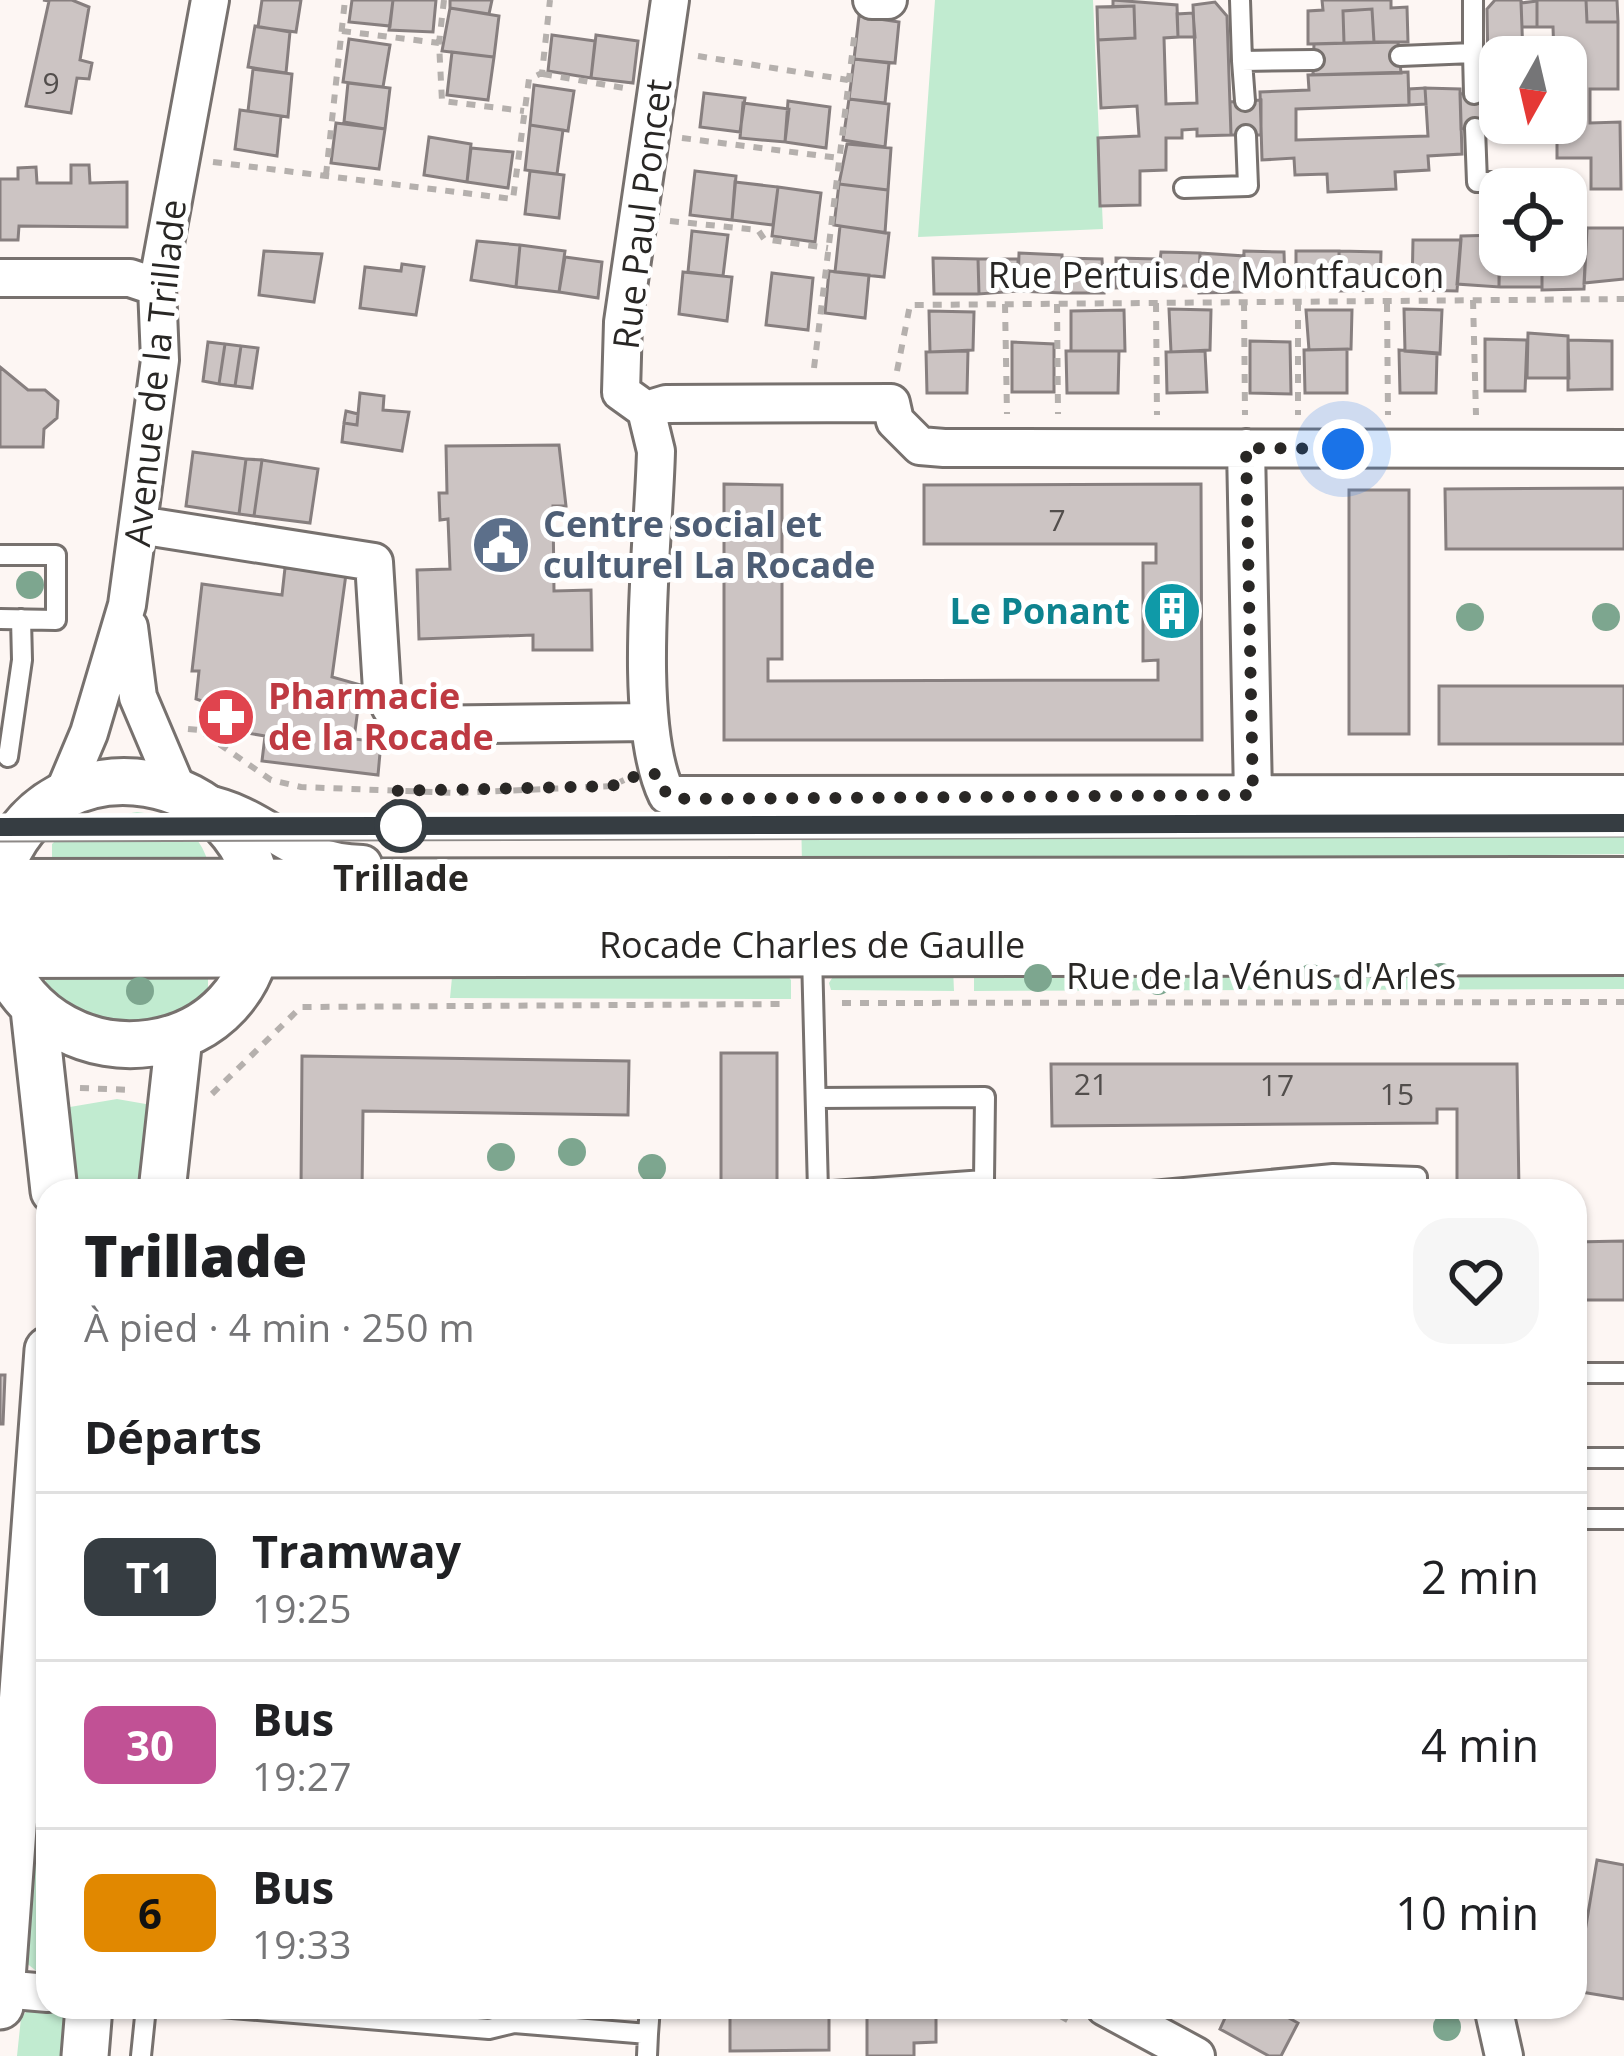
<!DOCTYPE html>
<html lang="fr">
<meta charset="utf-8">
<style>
body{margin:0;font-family:"Open Sans",sans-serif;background:#f6f6f6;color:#202124;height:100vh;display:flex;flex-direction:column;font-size:45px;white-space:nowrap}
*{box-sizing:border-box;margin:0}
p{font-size:39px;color:#757577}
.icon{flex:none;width:66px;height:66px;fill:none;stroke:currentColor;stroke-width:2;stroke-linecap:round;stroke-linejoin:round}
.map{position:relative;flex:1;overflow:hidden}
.sheet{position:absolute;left:36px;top:1179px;width:1551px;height:840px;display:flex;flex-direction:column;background:#fff;border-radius:36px;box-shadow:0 3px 9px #0004}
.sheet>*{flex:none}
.badge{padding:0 24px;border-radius:18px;font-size:42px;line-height:78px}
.needle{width:78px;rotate:188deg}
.controls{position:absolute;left:1479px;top:36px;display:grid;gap:24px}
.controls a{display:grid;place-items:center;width:108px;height:108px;border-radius:24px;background:#fff;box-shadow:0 3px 9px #0004;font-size:60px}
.you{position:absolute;width:60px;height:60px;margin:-30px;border:9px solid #fff;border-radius:50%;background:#1a73e8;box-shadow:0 0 0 18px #1a73e833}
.map>.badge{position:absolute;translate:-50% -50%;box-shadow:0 0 0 6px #fff}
h2{padding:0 48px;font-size:45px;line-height:108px}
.round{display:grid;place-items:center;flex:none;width:126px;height:126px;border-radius:36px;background:#f6f6f6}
.head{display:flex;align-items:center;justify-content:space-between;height:204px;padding:0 48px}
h1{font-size:57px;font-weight:800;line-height:90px}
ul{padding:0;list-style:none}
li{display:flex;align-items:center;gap:36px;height:168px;padding:0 48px;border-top:3px solid #e0e0e0}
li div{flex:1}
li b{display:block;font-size:45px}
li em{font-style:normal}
li .badge{min-width:132px;font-weight:700;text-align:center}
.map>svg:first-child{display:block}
</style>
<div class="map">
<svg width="1624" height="2056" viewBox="0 0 1624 2056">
<rect width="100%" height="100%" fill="#fdf6f3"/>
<path fill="#c1ebd0" d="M935 0H1093L1103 229 918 237Z
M137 812C177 817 198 828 210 867L52 865V844L75 823Z
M1624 812V854L802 864 801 814Z
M50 965 208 966V990C176 1022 114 1037 72 1013 62 1007 52 994 44 986Z
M1624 965V989L974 991V966Z
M453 967 782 969 791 980V999L450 998Z
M953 968 954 991 831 990 829 983 837 970Z
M117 1099 163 1107 146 1191H70L64 1108Z
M34 1864 48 1865V1980L21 1959 24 1871Z
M32 2005 68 2015 71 2056H17L21 2018Z"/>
<path fill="#ccc4c3" stroke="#877f7f" stroke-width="3" d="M43 0H72L89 7 80 60 92 63 89 79 77 78 71 113 26 106 49 1Z
M262 0H301L296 32 258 27Z
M352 0H393L390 26 349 22Z
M393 0H436L433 32 389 30Z
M450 0H492L489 14 450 8Z
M1113 0 1177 5 1178 37 1164 38 1166 104 1197 103 1193 5 1215 2 1227 16 1231 135 1197 136V129L1182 130V138H1166V170L1140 171V205L1100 206 1098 138 1139 136 1137 106 1101 108 1098 40 1135 38 1134 6 1113 7Z
M1322 0H1391V8L1407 7 1408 42H1374L1372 9 1343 11 1344 43 1308 44V11L1323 10Z
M1495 0H1521L1523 57H1500V123L1525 127 1489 128 1487 9Z
M1537 0H1586L1587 22H1618V89H1590V123L1620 122 1621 189H1591V158H1557V126H1540L1566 123V57H1554L1553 27H1537Z
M1586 0H1617L1618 22H1587Z
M1537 1V27H1522L1521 3Z
M1134 6 1135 38 1098 40 1097 7Z
M450 8 499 16 494 57 442 51Z
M1372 9 1374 42 1344 43 1343 11Z
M1193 13 1195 37H1178L1177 14Z
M859 16 899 22 895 63 854 59Z
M255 26 290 32 286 73 248 67Z
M552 35 595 41 591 78 548 71Z
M596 35 638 41 633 83 591 78Z
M349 39 390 45 383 87 343 82Z
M1398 42 1401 73 1313 75 1314 44Z
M452 52 494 57 488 100 447 95Z
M854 59 889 63 885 103 849 99Z
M253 69 292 74 288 117 248 111Z
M1408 72 1409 105 1296 109V140L1428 136 1425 88 1460 89 1462 154 1428 156 1429 170 1395 172 1396 189 1328 192 1327 174 1295 175 1294 158 1262 160 1260 92 1309 90 1308 75Z
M348 83 390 88 385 129 344 122Z
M534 85 574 91 568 131 530 125Z
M1425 88 1426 104 1409 105V89Z
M704 93 745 98 740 132 700 127Z
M1489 93V128L1461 129 1460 94Z
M849 99 889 104 885 147 843 140Z
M1261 100V135H1231L1230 102Z
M788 101 830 107 826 148 785 142Z
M743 103 789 109 785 142 740 138Z
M240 110 281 116 277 156 235 149Z
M336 123 385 129 379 169 331 163Z
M530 125 563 130 557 174 525 170Z
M429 137 471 144 467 182 424 175Z
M847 144 891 148 888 190 839 184Z
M471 148 513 152 508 188 467 182Z
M71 165H89L90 183 127 182V227L19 226 18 240H0V179H18V168L36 167 37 183H71Z
M530 171 564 175 559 218 525 214Z
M695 171 736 176 732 220 690 215Z
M735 182 778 187 773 225 732 220Z
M839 184 888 190 885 233 834 225Z
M778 187 821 193 815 242 772 236Z
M840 226 889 233 884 277 835 272Z
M1566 227 1587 228 1584 289 1542 290V255H1566Z
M1587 228H1624V279L1584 283Z
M692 231 728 235 723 276 688 272Z
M1500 232V255H1542V287H1499Z
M1499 235V287L1457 284 1461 236Z
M1413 240H1461L1457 291 1412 290Z
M477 241 520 245 516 287 471 280Z
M520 245 565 251 559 292 516 287Z
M264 251 322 254 314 302 259 295Z
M1244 251 1284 252 1285 285 1243 284Z
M1296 251H1339V287H1296Z
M1339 251 1381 252 1380 290 1340 291Z
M1161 252 1200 253 1199 286H1157Z
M1019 253 1062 255V293L1018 291Z
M1200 253 1244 256 1242 292 1199 293Z
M565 257 602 262 598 298 559 292Z
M933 258 978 259 979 294H934Z
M1063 258 1102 259 1104 293H1062Z
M1116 258 1157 259V286L1116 288Z
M978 259H1018V291L979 294Z
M402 264 424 267 416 315 360 308 365 267 401 271Z
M829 271 869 275 865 318 825 313Z
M683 272 732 277 727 321 679 314Z
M772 273 813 278 808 330 766 325Z
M1169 309 1211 310 1210 350 1171 352Z
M1404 309 1442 310 1440 354 1405 351Z
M1124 310 1125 351H1071V311Z
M1306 310H1352L1351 349 1309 350Z
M929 311 974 312 973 350 930 352Z
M1528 333 1568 336 1569 378H1527Z
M1485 339 1527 340 1525 391H1485Z
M1568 340 1612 341V389L1568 390Z
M1250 341 1290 342 1291 394 1250 393Z
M208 342 225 344 219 384 203 381Z
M1012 342 1054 344V392H1012Z
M225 344 241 346 235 386 219 384Z
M241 346 258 348 252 388 235 386Z
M1347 349V393H1305L1304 350Z
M1399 350 1437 353 1436 393H1400Z
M968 351 967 393H927L926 352Z
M1066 351H1119L1118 393H1067Z
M1205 351 1207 392 1167 393 1166 352Z
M0 367 28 390H45L58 401 57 418 44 429 43 447H0Z
M360 393 384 396 383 410 409 412 402 451 342 442 344 423 357 425Z
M346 411 358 414 357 425 344 423Z
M559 445 566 506H553L554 591 591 590 592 650H533V635L419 639 417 570 450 569 448 519 440 520 439 493H447L446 446Z
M193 452 246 459 239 514 186 506Z
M246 459 262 460 254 516 239 514Z
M262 460 318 469 310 523 254 516Z
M724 484 782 485V659H768V681L1158 680V660L1143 661V563H1156V544H924V485L1201 484 1202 740H724Z
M1624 488V549H1446L1445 489Z
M1349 490H1409V734H1349Z
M285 568 346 574 332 677 361 685 354 739 381 742 378 775 262 761 265 736 212 727 214 705 196 699 199 671H192L202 584 282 595Z
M1439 686H1624V744H1439Z
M721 1053H777V1191H721Z
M302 1056 629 1061 628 1115 363 1111 362 1191H301Z
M1051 1064H1517L1519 1191H1457V1109H1437V1123L1052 1126Z
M1624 1241V1300H1575V1242Z
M0 1375H5L3 1424H0Z
M1575 1595H1579V1703H1575Z
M1597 1860 1624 1865V1999L1575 1991Z
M667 2007H698L697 2017 666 2015Z
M730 2007 829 2009V2050L730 2051Z
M867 2007H936V2042L914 2043V2056H867Z
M1230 2007H1269L1298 2023 1281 2056H1269L1220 2029Z"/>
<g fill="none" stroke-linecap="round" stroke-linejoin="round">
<defs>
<path id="service" d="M1240 0 1242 61 1314 60
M1473 53 1474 94
M1400 56 1473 53V0
M1242 61 1245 101
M1475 128 1477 182H1548
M1184 188 1248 186 1246 135
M0 555H56V620L0 619
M8 757 22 660 21 619
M812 955 818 1191
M816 1098 985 1097 984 1180 833 1191
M1152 1191 1333 1174 1417 1177V1191
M1575 1373H1624
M1575 1458H1624
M1575 1519H1624
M220 2007 489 2029 514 2023 648 2034 647 2056
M648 2034 650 2007
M141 2056 146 2007"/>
<path id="minor" d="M670 0 623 322 621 392 646 410 656 451C654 539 631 721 667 795L1624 794
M872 0H888
M0 278H130L157 287
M646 410 666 404 891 403 895 421 920 446 944 448 1624 449
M1246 448 1253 795
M139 525 374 562 382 690 391 708 409 725 648 722
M129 627 138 697 177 789
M62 797 89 733 127 605 160 360 157 287 210 0
M202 803C271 816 289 863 363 864
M1 1989 48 1993
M1105 2007 1196 2056
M1493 2007 1504 2056"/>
<path id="tertiary" d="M0 872C47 729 259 765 260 914 261 1065 55 1094 0 954
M34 1009 54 1191
M162 1191 179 1037
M0 2006 48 1350
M85 2056 89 2007"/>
<path id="primary" d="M0 890 1624 888
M0 947 1624 944"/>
</defs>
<use href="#service" stroke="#77716e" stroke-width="24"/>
<use href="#minor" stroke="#77716e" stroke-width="42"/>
<use href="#tertiary" stroke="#77716e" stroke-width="51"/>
<use href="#primary" stroke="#77716e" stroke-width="66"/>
<path stroke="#b5b0ad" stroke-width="6" stroke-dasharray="9 9" stroke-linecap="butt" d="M444 0 439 43 442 101 524 111
M342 31 439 43
M698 56 848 80
M543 74 624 88
M682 138 839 158
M213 162 513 199 529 79 542 73 550 0
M326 175 345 0
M670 221 758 230 764 239 828 248
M1473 300 1476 415
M1244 302 1245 415
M1298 302V415
M1156 303 1157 415
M1387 303 1388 415
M1005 304 1007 414
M1057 304 1058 414
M814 368 855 30
M897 371 910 305 1624 299
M188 729 199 730 271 780 301 787 457 793 612 786 624 780
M842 1003 1624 1002
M80 1088 133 1090
M212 1094 301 1007 786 1004
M1044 2007 1071 2022"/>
<use href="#service" stroke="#fff" stroke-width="18"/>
<use href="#minor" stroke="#fff" stroke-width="36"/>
<use href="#tertiary" stroke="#fff" stroke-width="45"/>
<use href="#primary" stroke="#fff" stroke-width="60"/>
<path stroke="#8d8987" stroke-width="3" d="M0 841 1624 836"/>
</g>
<g fill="#7da68f">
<circle cx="30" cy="585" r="14"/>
<circle cx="1470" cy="617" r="14"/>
<circle cx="1606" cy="617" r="14"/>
<circle cx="1441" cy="977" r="14"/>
<circle cx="1038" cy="978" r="14"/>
<circle cx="1088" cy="978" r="14"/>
<circle cx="1311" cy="978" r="14"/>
<circle cx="1158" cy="981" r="14"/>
<circle cx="140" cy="991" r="14"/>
<circle cx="572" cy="1152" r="14"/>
<circle cx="501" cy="1157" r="14"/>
<circle cx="652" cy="1168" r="14"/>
<circle cx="1447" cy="2027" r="14"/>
</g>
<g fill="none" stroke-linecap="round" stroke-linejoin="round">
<defs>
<path id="line" d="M0 827 1624 823"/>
</defs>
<use href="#line" stroke="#fff" stroke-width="27"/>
<use href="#line" stroke="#363d42" stroke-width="18"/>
<path stroke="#292725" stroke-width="12" stroke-dasharray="0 21.6" d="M401 826 391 791 612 786 638 775 657 774 667 795 686 799 1253 795 1246 448 1343 449"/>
</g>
<defs>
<symbol id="civic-disc" viewBox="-11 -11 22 22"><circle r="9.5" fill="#5c6f8a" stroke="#fff"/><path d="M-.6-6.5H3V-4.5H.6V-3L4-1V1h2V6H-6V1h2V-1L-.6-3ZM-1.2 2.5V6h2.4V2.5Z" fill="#fff"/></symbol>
<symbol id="building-disc" viewBox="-11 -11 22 22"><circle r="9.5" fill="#0f9aa8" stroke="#fff"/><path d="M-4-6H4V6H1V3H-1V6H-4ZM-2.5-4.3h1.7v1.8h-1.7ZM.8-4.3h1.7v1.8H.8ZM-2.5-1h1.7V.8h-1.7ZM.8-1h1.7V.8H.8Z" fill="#fff"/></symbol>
<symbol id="pharmacy-disc" viewBox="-11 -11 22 22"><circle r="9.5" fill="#e0444e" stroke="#fff"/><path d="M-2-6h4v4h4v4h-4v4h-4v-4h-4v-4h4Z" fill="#fff"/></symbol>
</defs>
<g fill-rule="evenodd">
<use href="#civic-disc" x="468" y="512" width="66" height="66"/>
<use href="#building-disc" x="1139" y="578" width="66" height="66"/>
<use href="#pharmacy-disc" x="193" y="684" width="66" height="66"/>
</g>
<circle fill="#fff" stroke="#363d42" stroke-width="6" cx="401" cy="826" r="24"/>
<g text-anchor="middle" stroke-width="10" stroke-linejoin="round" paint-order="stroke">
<g font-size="30" fill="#524e4c">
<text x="51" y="94">9</text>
<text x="1057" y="531">7</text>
<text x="1091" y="1095">21</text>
<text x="1277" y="1096">17</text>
<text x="1397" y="1105">15</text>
</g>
<g font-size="36" fill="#292725" stroke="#fff">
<text transform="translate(642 214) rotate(-83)" y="13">Rue Paul Poncet</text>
<text x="1216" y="288">Rue Pertuis de Montfaucon</text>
<text transform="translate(155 373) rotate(-84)" y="13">Avenue de la Trillade</text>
<text x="812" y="958">Rocade Charles de Gaulle</text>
<text x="1261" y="989">Rue de la Vénus d'Arles</text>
</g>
<g font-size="36" font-weight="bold" fill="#4e5e75" stroke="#fff" text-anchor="start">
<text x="543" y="537">Centre social et<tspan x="543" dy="41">culturel La Rocade</tspan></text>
</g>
<g font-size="36" font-weight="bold" fill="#0d838f" stroke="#fff" text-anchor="end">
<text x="1130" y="624">Le Ponant</text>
</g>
<g font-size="36" font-weight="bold" fill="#be3a42" stroke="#fff" text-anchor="start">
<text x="268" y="709">Pharmacie<tspan x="268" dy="41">de la Rocade</tspan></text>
</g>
<g font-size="36" font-weight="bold" fill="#292725" stroke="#fff">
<text x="401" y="891">Trillade</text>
</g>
</g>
</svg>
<div class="controls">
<a><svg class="needle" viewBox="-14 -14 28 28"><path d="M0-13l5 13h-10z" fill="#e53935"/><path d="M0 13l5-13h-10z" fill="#757577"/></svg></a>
<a><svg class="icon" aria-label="locate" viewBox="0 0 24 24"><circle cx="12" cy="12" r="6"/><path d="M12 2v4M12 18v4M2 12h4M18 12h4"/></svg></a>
</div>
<div class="you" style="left:1343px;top:449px"></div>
<section class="sheet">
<div class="head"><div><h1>Trillade</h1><p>À pied · 4 min · 250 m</p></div><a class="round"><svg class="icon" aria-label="heart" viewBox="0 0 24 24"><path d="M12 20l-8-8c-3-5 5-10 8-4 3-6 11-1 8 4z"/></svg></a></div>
<h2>Départs</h2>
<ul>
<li><span class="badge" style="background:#363d42;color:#fff">T1</span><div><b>Tramway</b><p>19:25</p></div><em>2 min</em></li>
<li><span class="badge" style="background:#c15195;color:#fff">30</span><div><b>Bus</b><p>19:27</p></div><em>4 min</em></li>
<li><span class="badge" style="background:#e18800;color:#111">6</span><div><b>Bus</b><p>19:33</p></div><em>10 min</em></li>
</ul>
</section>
</div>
